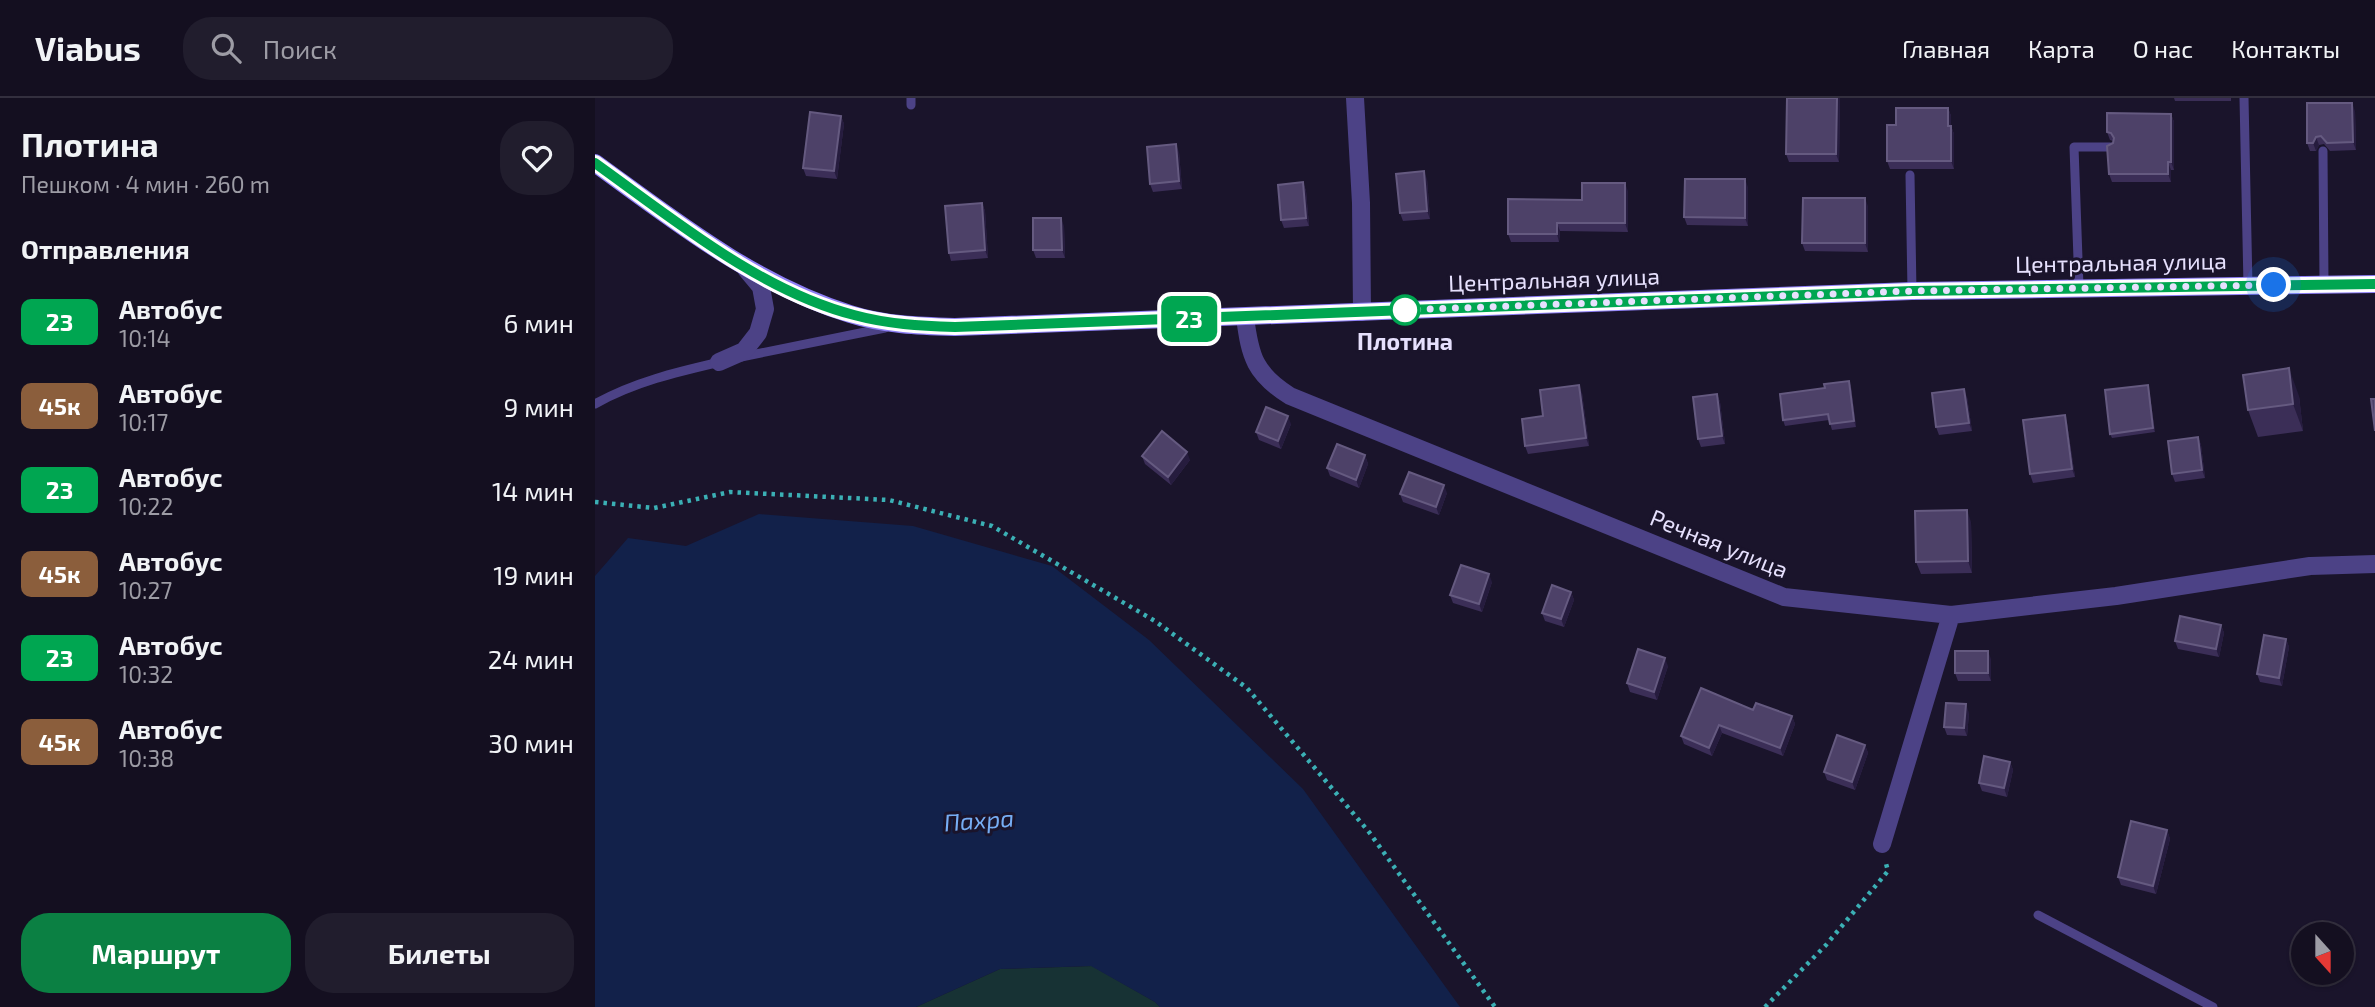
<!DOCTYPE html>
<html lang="ru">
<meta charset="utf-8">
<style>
body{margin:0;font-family:"Exo 2",sans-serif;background:#211d2d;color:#f1f3f6;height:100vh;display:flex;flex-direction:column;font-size:26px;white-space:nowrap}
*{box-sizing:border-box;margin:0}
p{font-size:23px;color:#9d9ca5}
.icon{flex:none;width:38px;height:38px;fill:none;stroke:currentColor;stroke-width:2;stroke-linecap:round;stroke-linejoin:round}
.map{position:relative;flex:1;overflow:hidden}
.side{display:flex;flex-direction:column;background:#140f20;width:595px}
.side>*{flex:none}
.badge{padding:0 14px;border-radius:10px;font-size:24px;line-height:46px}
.needle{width:46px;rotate:159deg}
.tools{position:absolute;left:1696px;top:824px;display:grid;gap:14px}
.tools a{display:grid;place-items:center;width:63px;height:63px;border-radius:50%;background:#140f20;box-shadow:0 2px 5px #0004,0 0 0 2px #332f3e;font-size:35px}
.you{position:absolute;width:35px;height:35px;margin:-18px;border:5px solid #fff;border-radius:50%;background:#1a73e8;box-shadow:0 0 0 10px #1a73e833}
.map>.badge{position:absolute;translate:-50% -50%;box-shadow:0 0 0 4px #fff}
h2{padding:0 21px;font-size:26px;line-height:63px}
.round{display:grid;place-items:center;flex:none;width:74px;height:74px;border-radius:28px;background:#211d2d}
.headline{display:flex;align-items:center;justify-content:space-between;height:119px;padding:0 21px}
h1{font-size:33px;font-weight:700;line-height:52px}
.primary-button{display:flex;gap:14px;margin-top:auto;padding:14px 21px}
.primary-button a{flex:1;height:80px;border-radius:28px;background:#0b8043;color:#fff;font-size:28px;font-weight:700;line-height:80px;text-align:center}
.primary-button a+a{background:#211d2d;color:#f1f3f6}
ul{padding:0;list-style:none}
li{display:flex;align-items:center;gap:21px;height:84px;padding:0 21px}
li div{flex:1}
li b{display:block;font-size:26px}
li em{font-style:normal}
li .badge{min-width:77px;font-weight:700;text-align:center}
header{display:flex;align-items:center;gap:42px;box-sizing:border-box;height:98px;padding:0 35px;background:#140f20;border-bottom:2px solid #332f3e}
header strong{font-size:33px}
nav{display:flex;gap:38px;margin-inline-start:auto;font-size:24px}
.search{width:490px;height:63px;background:#211d2d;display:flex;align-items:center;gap:18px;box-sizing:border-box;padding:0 24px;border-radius:28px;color:#9d9ca5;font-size:26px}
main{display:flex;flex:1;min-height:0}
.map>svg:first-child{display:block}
</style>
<header>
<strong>Viabus</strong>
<div class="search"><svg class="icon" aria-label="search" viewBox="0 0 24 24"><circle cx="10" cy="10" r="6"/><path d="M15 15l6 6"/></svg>Поиск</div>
<nav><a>Главная</a><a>Карта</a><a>О нас</a><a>Контакты</a></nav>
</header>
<main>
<section class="side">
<div class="headline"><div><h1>Плотина</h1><p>Пешком · 4 мин · 260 m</p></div><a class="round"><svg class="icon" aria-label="heart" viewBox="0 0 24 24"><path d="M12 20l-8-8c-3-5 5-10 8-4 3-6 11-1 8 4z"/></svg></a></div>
<h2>Отправления</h2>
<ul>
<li><span class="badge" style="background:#00a651;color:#fff">23</span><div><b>Автобус</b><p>10:14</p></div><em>6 мин</em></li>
<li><span class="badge" style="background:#8b5e3c;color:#fff">45к</span><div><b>Автобус</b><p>10:17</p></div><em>9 мин</em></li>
<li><span class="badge" style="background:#00a651;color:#fff">23</span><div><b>Автобус</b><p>10:22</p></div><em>14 мин</em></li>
<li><span class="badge" style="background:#8b5e3c;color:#fff">45к</span><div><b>Автобус</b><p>10:27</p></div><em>19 мин</em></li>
<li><span class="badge" style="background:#00a651;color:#fff">23</span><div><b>Автобус</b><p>10:32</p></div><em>24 мин</em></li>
<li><span class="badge" style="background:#8b5e3c;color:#fff">45к</span><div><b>Автобус</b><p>10:38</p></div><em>30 мин</em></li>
</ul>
<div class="primary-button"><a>Маршрут</a><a>Билеты</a></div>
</section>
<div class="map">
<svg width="1780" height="909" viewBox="0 0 1780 909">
<rect width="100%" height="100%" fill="#1a142b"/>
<path fill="#173234" d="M497 868 560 904 565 909H321L405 871Z"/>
<path fill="#12214a" d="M164 416 318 428 457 468 554 542 708 691 865 909H565L560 904 496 868 405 871 321 909H0V478L33 440 91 448Z"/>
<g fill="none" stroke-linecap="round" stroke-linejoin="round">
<path stroke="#3bb0b5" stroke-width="4.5" stroke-dasharray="3.5 5" stroke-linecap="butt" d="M0 404 59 410 135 394 294 402 397 428 560 523 652 590 774 734 900 909
M1170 909 1231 847 1293 773 1290 762"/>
<path stroke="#4c4286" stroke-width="9" d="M1649 0 1653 188
M316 7V0
M1728 53 1729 186
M1315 77 1317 193
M1484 189 1479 49H1515
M146 259 290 230
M0 306C39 284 82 274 125 264
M1443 817 1618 909"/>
<path stroke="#4c4286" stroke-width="18" d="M760 0 766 105 767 214
M650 219C655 259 660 276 695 298L1189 499 1356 517 1521 498 1715 468 1780 466
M124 264 149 253 163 235 170 211 166 189 151 171
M1287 746 1356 517"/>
<path stroke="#8d7ef5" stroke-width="18" d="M0 65C80 123 159 186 255 216 289 227 325 228 360 229L1317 193 1780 186"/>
</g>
<path fill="#3b2e57" d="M1192 0H1245L1244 64H1194L1191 56Z
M1579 0H1636V3H1580Z
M1353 10 1356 18V28L1359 36V71H1295L1292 63 1301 27Z
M1760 13 1761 52 1735 53 1729 46 1724 47 1721 53H1715L1712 45Z
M1576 16 1579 24V72H1576V84H1517L1514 76 1518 43 1515 42 1512 34Z
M246 18 249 26 242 81 211 78 208 70Z
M584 54 587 91 558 94 555 86Z
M832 81 835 121 808 123 805 115Z
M708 84 711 93 714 128 689 130 686 122Z
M1153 89V128L1092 127 1089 119Z
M1033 93V134L965 133 964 144H916L913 136 987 102Z
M387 105 390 113 393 160 356 163 354 155Z
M1273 108V154L1210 153 1207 145Z
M469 128 470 160H441L438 152Z
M1254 283 1256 289 1261 329 1237 332 1234 322 1190 328 1188 322 1230 290Z
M1554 291 1560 334 1517 340 1515 336Z
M987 295 994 348 933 356 930 348 948 318Z
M1122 296 1125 304 1130 346 1106 349 1103 341Z
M1704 298 1708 333 1663 339 1653 312Z
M1372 299 1377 333 1344 337 1341 329Z
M1472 325 1480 379 1438 385 1435 376Z
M696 326 686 351 664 342 661 334Z
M1603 339 1606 347 1610 380 1580 384 1577 376Z
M770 357 773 366 764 390 735 378 732 370Z
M547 358 595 362 576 387 550 366Z
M852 395 844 417 808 404 805 396Z
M1376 424 1377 475 1326 476 1321 464Z
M897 484 887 514 858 505 855 497Z
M976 494 979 502 969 529 950 523 947 515Z
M1626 527 1629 535 1624 559 1583 551 1580 543Z
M1691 541 1694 549 1687 588 1665 584 1662 576Z
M1396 561V583H1363L1360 575Z
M1073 568 1062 602 1035 594 1032 585Z
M1158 612 1197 618 1200 626 1188 658 1127 635 1117 658 1089 646 1086 638Z
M1374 615 1372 638 1352 637 1349 629Z
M1270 647 1273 655 1260 692 1232 682 1229 674Z
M1415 664 1418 672 1412 699 1387 693 1384 685Z
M1572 732 1575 741 1561 796 1526 787 1523 779Z"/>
<path fill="#261c3e" d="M1242 0H1245L1244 64 1241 56Z
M1757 5 1760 13 1761 52 1758 44Z
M1353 10 1356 18V36L1353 28Z
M1576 16 1579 24V72L1576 64Z
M246 18 249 26 242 81 239 73Z
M1356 28 1359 36V71L1356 63Z
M1721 39 1724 47 1721 53 1718 45Z
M581 46 584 54 587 91 584 83Z
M1573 64 1576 72V84L1573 76Z
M829 73 832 81 835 121 832 113Z
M1150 81 1153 89V128L1150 120Z
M708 84 711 93 714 128 711 120Z
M1030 85 1033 93V134L1030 125Z
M1270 100 1273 108V154L1270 145Z
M387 105 390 113 393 160 390 152Z
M466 120 469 128 470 160 467 152Z
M962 125 965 133 964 144 962 136Z
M1694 270 1704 298 1708 333 1698 306Z
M1254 283 1256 289 1261 329 1259 323Z
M984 287 987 295 994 348 991 340Z
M1553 287 1554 291 1560 334 1558 330Z
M1369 291 1372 299 1377 333 1374 325Z
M1122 296 1125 304 1130 346 1127 338Z
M1470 317 1472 325 1480 379 1477 371Z
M693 318 696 326 686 351 683 343Z
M1603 339 1606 347 1610 380 1607 372Z
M592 354 595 362 576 387 573 379Z
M770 357 773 366 764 390 761 382Z
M849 387 852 395 844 417 841 409Z
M1372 412 1376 424 1377 475 1373 463Z
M894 476 897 484 887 514 884 506Z
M976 494 979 502 969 529 966 521Z
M1626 527 1629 535 1624 559 1621 551Z
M1691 541 1694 549 1687 588 1684 580Z
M1393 553 1396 561V583L1393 575Z
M1070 560 1073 568 1062 602 1059 594Z
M1371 606 1374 615 1372 638 1369 630Z
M1197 618 1200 626 1188 658 1185 650Z
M1124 627 1127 635 1117 658 1114 650Z
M1270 647 1273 655 1260 692 1257 684Z
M1415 664 1418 672 1412 699 1409 690Z
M1572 732 1575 741 1561 796 1558 788Z"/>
<path fill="#4d4168" stroke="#655a80" stroke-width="2" d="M1192 0H1242L1241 56H1191Z
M1712 5H1757L1758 44 1732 45 1726 38 1721 39 1718 45H1712Z
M1301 10H1353V28H1356V63H1292V27H1301Z
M215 14 246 18 239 73 208 70Z
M1512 15 1576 16V64H1573V76H1514L1512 48 1518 45 1519 40 1516 35 1512 34Z
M581 46 584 83 555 86 552 49Z
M829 73 832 113 805 115 801 76Z
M1090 81H1150V120L1089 119Z
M708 84 711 120 686 122 683 87Z
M987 85H1030V125H962V136H913V101L987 102Z
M1208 100H1270V145H1207Z
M387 105 390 152 354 155 350 108Z
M438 120H466L467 152H438Z
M1694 270 1698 306 1653 312 1648 277Z
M1254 283 1259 323 1235 326 1233 316 1188 322 1185 296 1230 290 1229 286Z
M984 287 991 340 930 348 927 321 948 318 945 292Z
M1553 287 1558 330 1515 336 1510 292Z
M1369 291 1374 325 1341 329 1337 295Z
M1122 296 1127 338 1103 341 1098 299Z
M1776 301H1780V333Z
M671 309 693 318 683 343 661 334Z
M1470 317 1477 371 1435 376 1428 322Z
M567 333 592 354 573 379 547 358Z
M1603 339 1607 372 1577 376 1573 343Z
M742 346 770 357 761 382 732 370Z
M814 374 849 387 841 409 805 396Z
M1372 412 1373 463 1321 464 1320 413Z
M866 467 894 476 884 506 855 497Z
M957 487 976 494 966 521 947 515Z
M1585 518 1626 527 1621 551 1580 543Z
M1669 537 1691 541 1684 580 1662 576Z
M1043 551 1070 560 1059 594 1032 585Z
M1360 553H1393V575H1360Z
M1106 590 1158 612 1161 605 1197 618 1185 650 1124 627 1114 650 1086 638Z
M1351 605 1371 606 1369 630 1349 629Z
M1242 637 1270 647 1257 684 1229 674Z
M1389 658 1415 664 1409 690 1384 685Z
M1536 723 1572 732 1558 788 1523 779Z"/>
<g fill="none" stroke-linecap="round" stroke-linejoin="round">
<defs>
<path id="line" d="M0 65C77 120 165 193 259 217 292 226 325 228 360 229L1317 193 1780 186"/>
</defs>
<use href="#line" stroke="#fff" stroke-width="16"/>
<use href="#line" stroke="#00a651" stroke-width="10"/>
<path stroke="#e6e0fd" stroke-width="7" stroke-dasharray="0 12.6" d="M810 212 1317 193 1679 187"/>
</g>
<circle fill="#fff" stroke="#00a651" stroke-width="3.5" cx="810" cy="212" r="14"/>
<g text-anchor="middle" stroke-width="6" stroke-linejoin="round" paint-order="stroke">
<g font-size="23" fill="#e6e0fd" stroke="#1a142b">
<text transform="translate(1526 165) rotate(-1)" y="8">Центральная улица</text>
<text transform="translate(959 182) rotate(-2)" y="8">Центральная улица</text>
<text transform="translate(1124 446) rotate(22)" y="8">Речная улица</text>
</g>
<g font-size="23" font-weight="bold" fill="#e6e0fd" stroke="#1a142b">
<text x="810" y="252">Плотина</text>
</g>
<g font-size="24" font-style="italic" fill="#76adf4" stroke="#1a142b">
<text transform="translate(384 723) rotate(-4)" y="8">Пахра</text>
</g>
</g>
</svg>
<div class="tools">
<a><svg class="needle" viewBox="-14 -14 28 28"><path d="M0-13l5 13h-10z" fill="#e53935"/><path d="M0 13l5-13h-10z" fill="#9d9ca5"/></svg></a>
</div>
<div class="you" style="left:1679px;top:187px"></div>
<b class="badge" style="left:594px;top:221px;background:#00a651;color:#fff">23</b>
</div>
</main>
